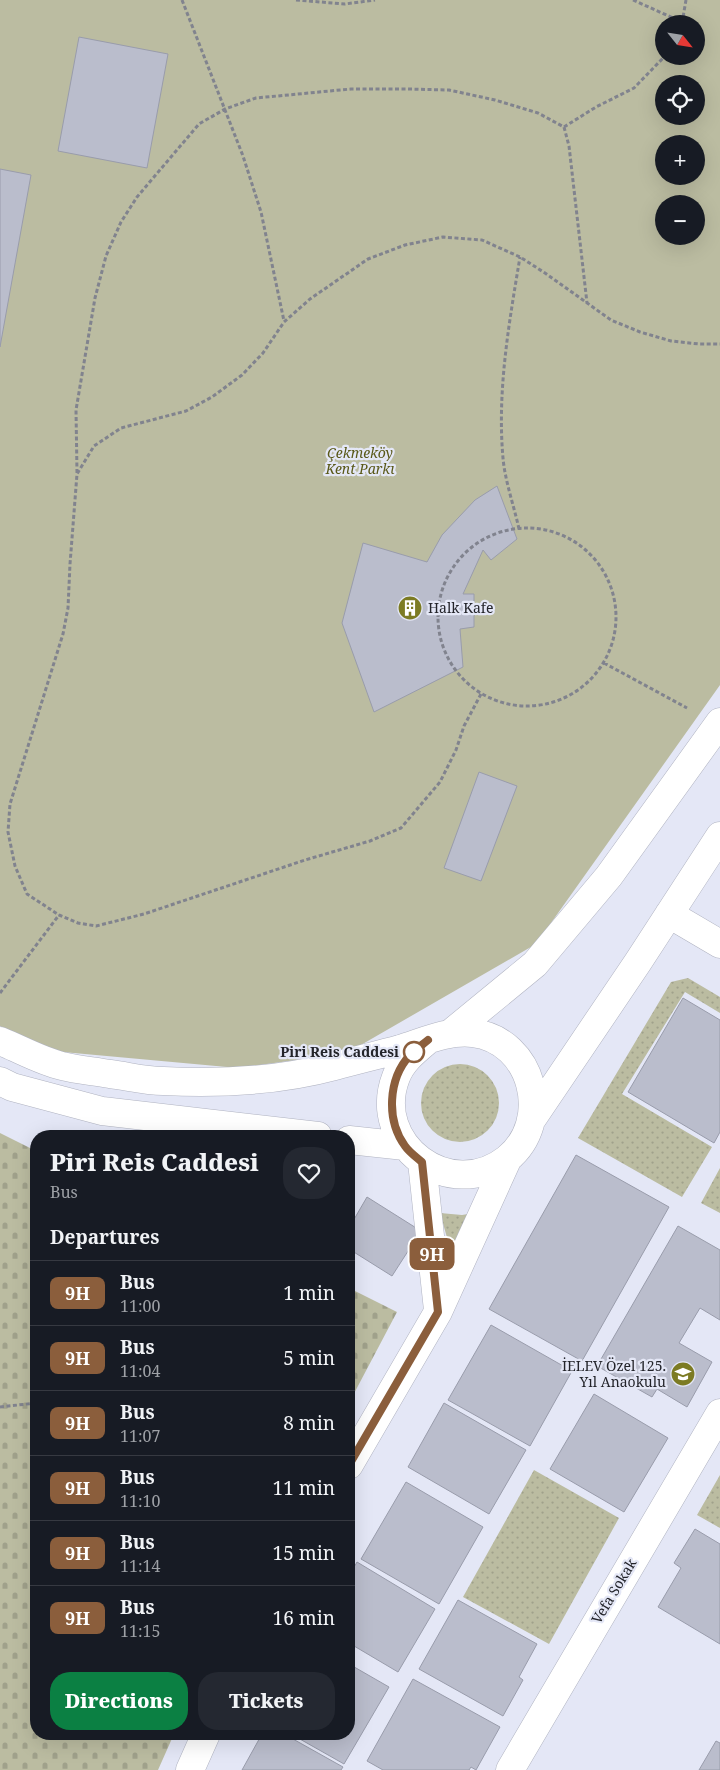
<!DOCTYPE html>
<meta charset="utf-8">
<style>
body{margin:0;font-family:"Noto Serif",serif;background:#242831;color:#f1f3f6;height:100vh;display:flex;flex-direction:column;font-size:19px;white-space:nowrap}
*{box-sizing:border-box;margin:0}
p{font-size:16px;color:#9ea1a6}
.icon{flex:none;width:28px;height:28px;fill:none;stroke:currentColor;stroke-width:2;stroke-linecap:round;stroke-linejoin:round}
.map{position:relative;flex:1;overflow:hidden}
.details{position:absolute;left:30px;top:1130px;width:325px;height:610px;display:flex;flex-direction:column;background:#171b24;border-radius:20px;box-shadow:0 5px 20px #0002}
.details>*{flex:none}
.badge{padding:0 10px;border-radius:8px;font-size:18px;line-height:32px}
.needle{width:32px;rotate:120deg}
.fabs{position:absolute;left:655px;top:15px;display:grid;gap:10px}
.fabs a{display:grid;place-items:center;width:50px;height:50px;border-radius:50%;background:#171b24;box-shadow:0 5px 20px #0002;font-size:25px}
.map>.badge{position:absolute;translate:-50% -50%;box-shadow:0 0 0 2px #fff}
h2{padding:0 20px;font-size:19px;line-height:45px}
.round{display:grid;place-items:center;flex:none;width:52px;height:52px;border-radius:20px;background:#242831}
.summary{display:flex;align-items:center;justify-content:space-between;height:85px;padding:0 20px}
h1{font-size:24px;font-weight:800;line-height:38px}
.primary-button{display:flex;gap:10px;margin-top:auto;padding:10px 20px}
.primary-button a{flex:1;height:58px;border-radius:20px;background:#0b8043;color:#fff;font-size:20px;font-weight:800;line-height:58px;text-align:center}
.primary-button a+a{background:#242831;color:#f1f3f6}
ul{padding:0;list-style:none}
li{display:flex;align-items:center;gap:15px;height:65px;padding:0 20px;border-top:1px solid #363941}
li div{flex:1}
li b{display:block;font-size:19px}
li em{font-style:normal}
li .badge{min-width:55px;font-weight:700;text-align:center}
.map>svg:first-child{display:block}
</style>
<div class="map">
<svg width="720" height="1770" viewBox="0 0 720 1770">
<defs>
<pattern id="grass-dots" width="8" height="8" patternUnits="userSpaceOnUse" patternTransform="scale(1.25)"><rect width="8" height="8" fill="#bbbca1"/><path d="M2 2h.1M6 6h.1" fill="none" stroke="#a0a18b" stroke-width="1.8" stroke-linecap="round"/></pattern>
<pattern id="cemetery-stones" width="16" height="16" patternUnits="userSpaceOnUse" patternTransform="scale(1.25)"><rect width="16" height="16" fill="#bbbca1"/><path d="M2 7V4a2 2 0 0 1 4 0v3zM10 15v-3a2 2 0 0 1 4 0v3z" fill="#a0a18b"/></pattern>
</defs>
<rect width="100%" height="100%" fill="#e4e7f6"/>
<path fill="url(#grass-dots)" d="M688 978 720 997V1013L685 992 622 1094 712 1147 682 1197 578 1138 671 982Z
M421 1103a39 39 0 1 1 78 0a39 39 0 1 1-78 0Z
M720 1168V1213L701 1203Z
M480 1212 449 1264 448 1241 440 1213 462 1215Z
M534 1470 619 1518 549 1644 463 1597Z
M720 1475V1528L697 1515Z"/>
<path fill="url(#cemetery-stones)" d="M0 1133 36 1151V1734H174L158 1770H0Z
M349 1288 397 1312 349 1403Z"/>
<path fill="#bbbca1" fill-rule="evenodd" d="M0 0H720V685L536 944 347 1053 238 1068 41 1050 0 1026ZM664 24H696V56H664ZM664 84H696V116H664ZM664 144H696V176H664ZM664 204H696V236H664Z"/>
<path fill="#babdcc" stroke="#999cab" d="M79 37 168 54 147 168 58 151Z
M0 169 31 175 0 347Z
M497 486 517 539 491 560 483 550 463 594H474V627L460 629 463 667 374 712 342 623 363 543 427 562 442 535 475 500Z
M479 772 517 786 481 881 444 868Z
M683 998 720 1020V1132L714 1143 628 1092Z
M576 1155 669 1207 582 1361 489 1309Z
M367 1197 421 1231 392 1276 349 1249V1228Z
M678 1226 720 1250V1320L700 1308 679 1343 712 1362 687 1407 657 1389 652 1397 597 1366Z
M491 1325 572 1371 530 1446 448 1400Z
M594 1394 668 1438 624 1512 550 1469Z
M444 1403 526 1450 489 1514 408 1467Z
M406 1482 483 1527 439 1604 361 1559Z
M695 1529 720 1544V1644L658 1607 681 1568 674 1563Z
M357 1562 435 1609 398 1672 349 1643V1576Z
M458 1600 537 1644 519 1677 523 1680 503 1716 419 1669Z
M349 1664 389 1687 344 1764 291 1734H349Z
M413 1679 500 1727 476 1770 471 1767 469 1770H383L367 1761Z
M262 1734H284L343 1767 341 1770H242Z
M716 1741 720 1743V1770H699Z"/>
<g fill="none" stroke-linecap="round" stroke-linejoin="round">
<defs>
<path id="minor" d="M669 914 720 944
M451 1033 535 964 609 876 720 722
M0 1041C20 1049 41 1061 62 1066 77 1070 94 1071 110 1074 127 1076 145 1081 163 1081 221 1084 279 1081 335 1066 357 1060 378 1055 400 1049 423 1042 447 1030 473 1033 533 1040 554 1121 507 1159 450 1204 370 1144 396 1077 402 1061 415 1051 428 1040
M0 1081 12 1087 102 1111 318 1136
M532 1119 638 962 720 836
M349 1140 405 1146
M422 1162 438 1310
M349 1465 438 1312 508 1158
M190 1770 206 1734
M510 1770 720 1413"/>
</defs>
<use href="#minor" stroke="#b0b3c1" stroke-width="29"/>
<path stroke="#81838e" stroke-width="3" stroke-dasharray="4 2.5" stroke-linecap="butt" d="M182 0 243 156 261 212 284 321
M296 0 345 4 375 0
M633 0 682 22
M682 23 686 0
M564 127 596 107 634 88 665 56
M77 473 76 410 95 298 106 256 121 222 137 197 199 124 225 109 256 98 351 89H408L449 90 495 100 538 113 564 127 569 146 587 303
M438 617a89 89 0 1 1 178 0a89 89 0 1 1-178 0Z
M519 529C514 506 505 481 503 458 497 391 509 323 520 257
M604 663 687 708
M481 694 464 726 456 750 440 782 401 828 370 841 305 860 144 914 96 926 78 923 59 915 27 894 15 866 8 832 10 804 63 634 68 608 70 564 77 474 94 446 121 428 186 411 212 397 242 375 263 353 284 322 310 299 368 259 405 245 443 237 482 240 520 257 545 273 611 320 640 332 671 341 699 344H720
M0 993 59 915
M0 1407 36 1403"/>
<use href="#minor" stroke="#fff" stroke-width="28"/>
</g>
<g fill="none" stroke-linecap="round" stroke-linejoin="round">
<defs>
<path id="line" d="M349 1465 438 1312 422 1162C416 1157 409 1152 405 1146 386 1120 388 1079 410 1055 415 1050 422 1045 428 1040"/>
</defs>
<use href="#line" stroke="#fff" stroke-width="11"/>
<use href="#line" stroke="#8b5e3c" stroke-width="8"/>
</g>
<defs>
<symbol id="building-disc" viewBox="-11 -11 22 22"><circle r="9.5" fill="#7c7b23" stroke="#e4e7f6"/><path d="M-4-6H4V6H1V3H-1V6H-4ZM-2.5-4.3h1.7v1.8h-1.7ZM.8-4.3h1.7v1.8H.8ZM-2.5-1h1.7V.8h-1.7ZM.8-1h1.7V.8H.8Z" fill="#fff"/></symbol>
<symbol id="school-disc" viewBox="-11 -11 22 22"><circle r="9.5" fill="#7c7b23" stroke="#e4e7f6"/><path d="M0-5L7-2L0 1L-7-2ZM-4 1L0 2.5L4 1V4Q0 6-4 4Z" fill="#fff"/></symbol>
</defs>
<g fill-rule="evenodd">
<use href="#building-disc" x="396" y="594" width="28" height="28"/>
<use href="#school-disc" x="669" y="1360" width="28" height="28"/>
</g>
<circle fill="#fff" stroke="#8b5e3c" stroke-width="2.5" cx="414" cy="1052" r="10"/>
<g text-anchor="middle" stroke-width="4.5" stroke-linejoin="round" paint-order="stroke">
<g font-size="14" font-style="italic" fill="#595818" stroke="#e4e7f6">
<text x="360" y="458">Çekmeköy<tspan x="360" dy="16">Kent Parkı</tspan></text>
</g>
<g font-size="14" fill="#23242a" stroke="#e4e7f6" text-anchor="start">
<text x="428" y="613">Halk Kafe</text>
<text x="666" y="1371" text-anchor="end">İELEV Özel 125.<tspan x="666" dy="16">Yıl Anaokulu</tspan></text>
</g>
<g font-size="14" font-weight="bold" fill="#23242a" stroke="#e4e7f6" text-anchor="end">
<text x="399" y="1057">Piri Reis Caddesi</text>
</g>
<g font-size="14" fill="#23242a" stroke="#e4e7f6">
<text transform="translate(614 1591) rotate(-59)" y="5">Vefa Sokak</text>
</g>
</g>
</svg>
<div class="fabs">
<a><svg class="needle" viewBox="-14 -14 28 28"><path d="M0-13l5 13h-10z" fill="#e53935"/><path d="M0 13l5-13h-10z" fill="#9ea1a6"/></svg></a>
<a><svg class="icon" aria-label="locate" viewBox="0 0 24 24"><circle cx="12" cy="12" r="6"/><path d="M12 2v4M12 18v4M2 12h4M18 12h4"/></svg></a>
<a>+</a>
<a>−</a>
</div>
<b class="badge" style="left:432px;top:1254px;background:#8b5e3c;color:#fff">9H</b>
<section class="details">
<div class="summary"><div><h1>Piri Reis Caddesi</h1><p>Bus</p></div><a class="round"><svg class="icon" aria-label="heart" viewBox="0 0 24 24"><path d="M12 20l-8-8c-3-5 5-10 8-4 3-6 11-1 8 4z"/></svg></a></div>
<h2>Departures</h2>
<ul>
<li><span class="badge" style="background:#8b5e3c;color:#fff">9H</span><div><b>Bus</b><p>11:00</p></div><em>1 min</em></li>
<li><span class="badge" style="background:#8b5e3c;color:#fff">9H</span><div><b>Bus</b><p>11:04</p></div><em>5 min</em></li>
<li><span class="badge" style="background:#8b5e3c;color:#fff">9H</span><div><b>Bus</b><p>11:07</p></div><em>8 min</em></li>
<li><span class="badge" style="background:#8b5e3c;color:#fff">9H</span><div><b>Bus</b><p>11:10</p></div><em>11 min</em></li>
<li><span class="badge" style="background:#8b5e3c;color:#fff">9H</span><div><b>Bus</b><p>11:14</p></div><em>15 min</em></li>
<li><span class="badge" style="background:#8b5e3c;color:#fff">9H</span><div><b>Bus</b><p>11:15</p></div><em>16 min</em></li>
</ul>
<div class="primary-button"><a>Directions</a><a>Tickets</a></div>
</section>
</div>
